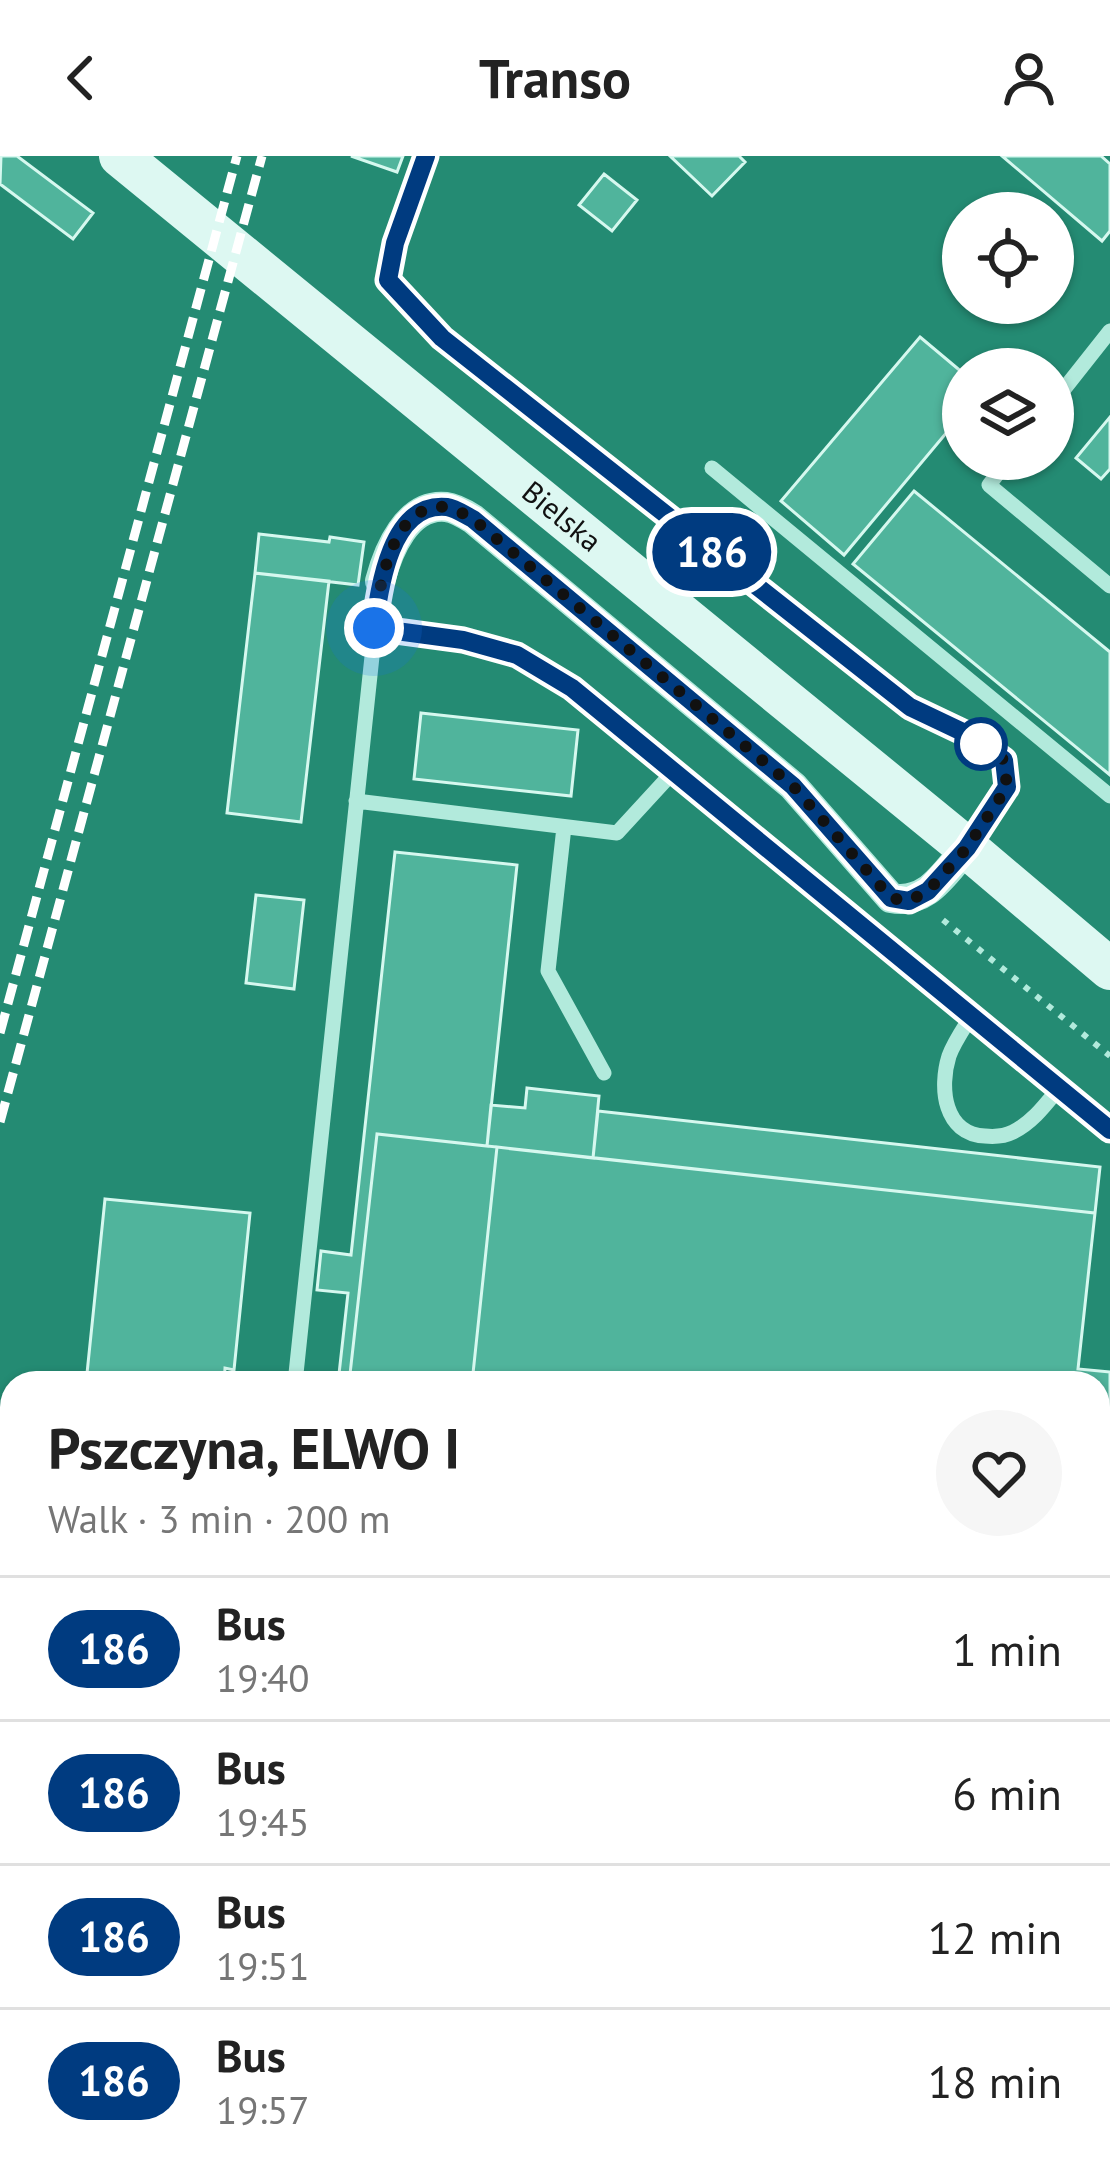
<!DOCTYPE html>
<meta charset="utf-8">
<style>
body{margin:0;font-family:"PT Sans",sans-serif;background:#f6f6f6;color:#222;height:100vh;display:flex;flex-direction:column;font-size:45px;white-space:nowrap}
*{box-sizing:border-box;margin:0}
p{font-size:39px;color:#767676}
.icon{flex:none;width:66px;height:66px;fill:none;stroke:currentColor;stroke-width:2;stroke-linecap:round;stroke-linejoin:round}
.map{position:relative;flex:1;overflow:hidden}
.details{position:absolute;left:0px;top:1215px;width:1110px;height:807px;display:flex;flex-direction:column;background:#fff;border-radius:36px 36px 0 0;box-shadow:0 3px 9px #0004}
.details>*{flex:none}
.badge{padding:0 24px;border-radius:39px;font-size:42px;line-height:78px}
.tools{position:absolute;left:942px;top:36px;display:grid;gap:24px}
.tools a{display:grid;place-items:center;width:132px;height:132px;border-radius:50%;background:#fff;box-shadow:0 3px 9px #0004;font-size:60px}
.you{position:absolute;width:60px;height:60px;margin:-30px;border:9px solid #fff;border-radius:50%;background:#1a73e8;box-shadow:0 0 0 18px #1a73e833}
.map>.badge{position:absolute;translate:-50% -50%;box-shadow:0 0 0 6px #fff}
.round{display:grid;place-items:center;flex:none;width:126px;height:126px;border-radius:63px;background:#f6f6f6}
.overview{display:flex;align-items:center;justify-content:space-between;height:204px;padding:0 48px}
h1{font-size:57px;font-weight:800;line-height:90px}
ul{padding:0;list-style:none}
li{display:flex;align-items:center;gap:36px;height:144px;padding:0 48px;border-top:3px solid #e0e0e0}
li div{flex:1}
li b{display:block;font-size:45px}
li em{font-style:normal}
li .badge{min-width:132px;font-weight:700;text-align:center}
header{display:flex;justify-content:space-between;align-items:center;height:156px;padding:0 48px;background:#fff;font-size:54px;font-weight:800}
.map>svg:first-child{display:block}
</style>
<header><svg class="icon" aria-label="back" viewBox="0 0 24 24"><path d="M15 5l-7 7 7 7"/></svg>Transo<svg class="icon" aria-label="person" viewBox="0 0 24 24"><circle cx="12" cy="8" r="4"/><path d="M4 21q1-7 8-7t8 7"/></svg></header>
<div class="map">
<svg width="1110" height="2021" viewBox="0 0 1110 2021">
<rect width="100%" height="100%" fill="#248b73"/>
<path fill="#50b49c" stroke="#d6f8ef" stroke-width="3" d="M1 0H17L93 57 73 83 0 28Z
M351 0H403L397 16Z
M670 0H739L745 6 712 40Z
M1002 0H1101L1110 8V75L1102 85Z
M604 18 637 44 612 75 579 49Z
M920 181 963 217V257L844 399 781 345Z
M1110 261V313L1101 323 1076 302Z
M914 335 1110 496V619L853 408Z
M259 378 329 386 330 381 364 386 358 429 255 417Z
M255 417 329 425 301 666 227 657Z
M421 557 578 574 571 640 414 623Z
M395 696 517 709 487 990 377 978 349 1227H338L348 1137 317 1134 321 1095 351 1099Z
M256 739 304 744 294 833 246 827Z
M527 932 599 940 593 1002 487 990 491 949 525 952Z
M598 955 1100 1011 1095 1057 593 1002Z
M377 978 497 991 472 1227H349Z
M497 991 1095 1057 1078 1213 1110 1216V1530L1098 1529V1227H472Z
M105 1043 250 1057 234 1214 225 1212 224 1227H86Z
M3 1802H12V1853L0 1852Z
M85 2010H129L128 2021H83Z
M484 2010H599L670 2018V2021H482Z"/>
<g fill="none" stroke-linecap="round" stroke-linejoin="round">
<path stroke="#b2eadc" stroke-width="6" stroke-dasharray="6 9" stroke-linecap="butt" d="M943 764 1110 900"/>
<path stroke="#b2eadc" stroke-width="15" d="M426 0 395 87 388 124 442 182 910 552 971 581 1004 604 1007 631 969 689
M1053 247 1110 175
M1009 303 989 329 1110 430
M712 312 1110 640
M374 472 463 484 517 499 572 532 1110 974
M356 645 617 677 674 615
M564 671 548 815 604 917
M972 859C964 872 954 886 949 900 939 932 944 978 985 980 995 981 1005 980 1013 976 1033 966 1046 948 1060 931
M295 1227 380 425
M1098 1610 1110 1600
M1098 1958H1110
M212 2021 213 2010
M698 2021 699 2010
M1061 2021 1062 2010"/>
<path stroke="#b2eadc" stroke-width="30" d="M380 425C388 395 407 347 446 351 455 352 465 358 473 363L793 630 891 742C928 749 944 717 967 692"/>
<path stroke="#ddf8f2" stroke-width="42" id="s1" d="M120 0 967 692 1110 813"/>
<path stroke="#fff" stroke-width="9" stroke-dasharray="21 9" stroke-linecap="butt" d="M0 877 237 0
M0 966 262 0
M456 2021V2010"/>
</g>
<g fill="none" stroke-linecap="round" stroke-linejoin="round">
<defs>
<path id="line" d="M426 0 395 87 388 124 442 182 910 551 971 580 1004 604 1007 631 967 692 928 735 909 745 891 742 793 630 473 363C465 359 455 352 447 351 390 345 379 434 374 472L463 484 517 499 572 532 1110 974"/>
</defs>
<use href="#line" stroke="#fff" stroke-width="27"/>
<use href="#line" stroke="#003b80" stroke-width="18"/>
<path stroke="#111" stroke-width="12" stroke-dasharray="0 21.6" d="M374 472C379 434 390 345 447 351 455 352 465 359 473 363L793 630 891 742 909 745 928 735 967 692 1007 631 1004 604 971 580 981 588"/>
</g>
<circle fill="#fff" stroke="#003b80" stroke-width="6" cx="981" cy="588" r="24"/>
<g text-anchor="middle" stroke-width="9" stroke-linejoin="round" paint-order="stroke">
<g font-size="30" fill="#111" stroke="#248b73">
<text dy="10" stroke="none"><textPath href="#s1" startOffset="570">Bielska</textPath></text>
</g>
</g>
</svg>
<div class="tools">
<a><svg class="icon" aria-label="locate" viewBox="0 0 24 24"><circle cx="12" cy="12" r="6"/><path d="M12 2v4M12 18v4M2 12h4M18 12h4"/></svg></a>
<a><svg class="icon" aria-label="layers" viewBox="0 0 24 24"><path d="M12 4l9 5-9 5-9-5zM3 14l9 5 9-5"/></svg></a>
</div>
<div class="you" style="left:374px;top:472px"></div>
<b class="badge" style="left:712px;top:396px;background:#003b80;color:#fff">186</b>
<section class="details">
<div class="overview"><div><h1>Pszczyna, ELWO I</h1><p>Walk · 3 min · 200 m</p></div><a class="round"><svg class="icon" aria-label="heart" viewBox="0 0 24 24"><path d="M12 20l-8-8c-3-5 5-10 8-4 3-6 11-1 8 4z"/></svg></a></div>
<ul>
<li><span class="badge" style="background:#003b80;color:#fff">186</span><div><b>Bus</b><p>19:40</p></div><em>1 min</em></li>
<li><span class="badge" style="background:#003b80;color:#fff">186</span><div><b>Bus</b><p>19:45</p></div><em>6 min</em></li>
<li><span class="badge" style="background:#003b80;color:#fff">186</span><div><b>Bus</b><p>19:51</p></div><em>12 min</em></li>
<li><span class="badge" style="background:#003b80;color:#fff">186</span><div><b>Bus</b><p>19:57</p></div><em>18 min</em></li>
</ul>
</section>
</div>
